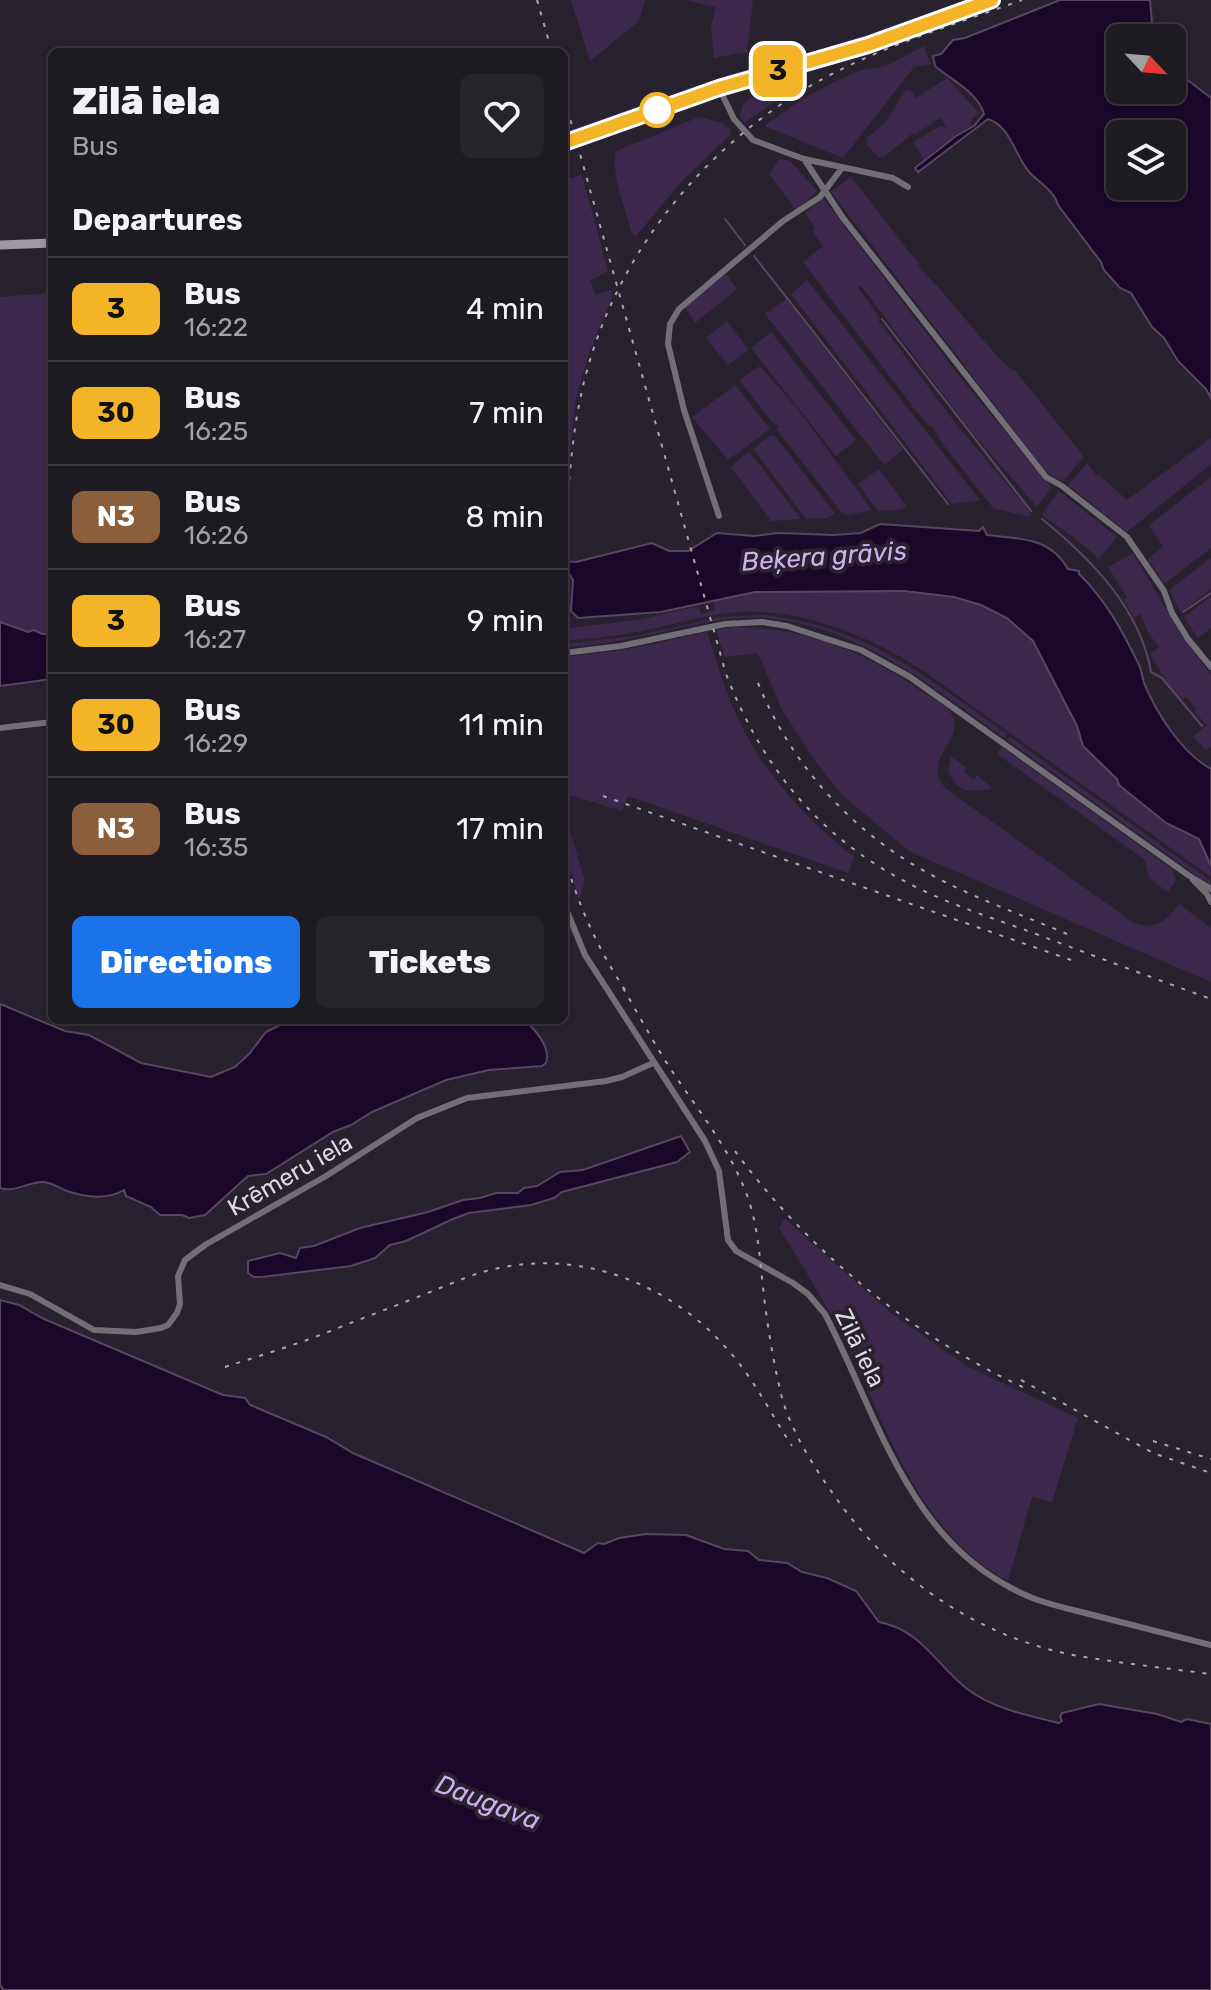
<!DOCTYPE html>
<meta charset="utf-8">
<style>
body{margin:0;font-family:Rubik,sans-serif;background:#26232a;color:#f1f3f6;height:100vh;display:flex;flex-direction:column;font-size:30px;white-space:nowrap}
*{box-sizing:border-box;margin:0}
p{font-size:26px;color:#a1a1a5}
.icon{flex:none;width:44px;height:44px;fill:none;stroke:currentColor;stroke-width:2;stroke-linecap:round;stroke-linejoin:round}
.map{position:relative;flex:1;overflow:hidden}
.details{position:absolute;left:48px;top:48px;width:520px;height:976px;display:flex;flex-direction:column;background:#1e1a22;border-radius:12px;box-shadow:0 2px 6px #0004,0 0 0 2px #3c3840}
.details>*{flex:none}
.badge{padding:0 16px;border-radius:12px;font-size:28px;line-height:52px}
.needle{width:52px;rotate:116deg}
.controls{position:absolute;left:1106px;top:24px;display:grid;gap:16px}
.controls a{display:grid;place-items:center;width:80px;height:80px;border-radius:12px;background:#1e1a22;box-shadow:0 2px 6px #0004,0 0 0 2px #3c3840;font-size:40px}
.map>.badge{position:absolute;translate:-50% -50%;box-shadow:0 0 0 4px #fff}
h2{padding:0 24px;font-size:30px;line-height:72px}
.round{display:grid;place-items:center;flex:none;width:84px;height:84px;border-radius:12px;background:#26232a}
.summary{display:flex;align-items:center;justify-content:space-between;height:136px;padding:0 24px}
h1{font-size:38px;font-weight:800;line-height:60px}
.primary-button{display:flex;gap:16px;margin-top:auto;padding:16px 24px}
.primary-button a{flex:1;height:92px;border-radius:12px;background:#1a73e8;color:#fff;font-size:32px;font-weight:800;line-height:92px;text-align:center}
.primary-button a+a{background:#26232a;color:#f1f3f6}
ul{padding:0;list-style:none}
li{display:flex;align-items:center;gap:24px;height:104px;padding:0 24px;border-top:2px solid #3c3840}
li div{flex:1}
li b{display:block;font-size:30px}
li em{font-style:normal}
li .badge{min-width:88px;font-weight:700;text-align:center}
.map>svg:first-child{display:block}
</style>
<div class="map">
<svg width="1211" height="1990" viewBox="0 0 1211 1990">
<rect width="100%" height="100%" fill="#28222e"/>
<path fill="#3c284d" d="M571 0H645L639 21 590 61Z
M685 0H753L747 52 714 58 711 27 716 7Z
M921 16V21L850 45 732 76 564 135V132L731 74 819 51Z
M924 46 931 64 914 67 843 158 764 126 804 98 832 83 861 70 886 66Z
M947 78 979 113 970 121 972 126 956 134 924 159 913 142 940 126 947 127 940 118 916 134 913 133 884 157H878L867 145V138L886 122 904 92 910 90 916 98Z
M793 82 797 84 795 88 744 123 740 116 743 104 754 96Z
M699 117 720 122 730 129 731 134 684 179 635 237 631 231C626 210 610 171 616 151Z
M780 159 790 161 817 191 796 210 769 174Z
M582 175 608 271 590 281 596 295 611 290 612 297 589 353 576 398 564 509V180Z
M851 177 907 249 920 264 918 266C952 299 978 339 1013 371L1015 370 1084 457 1063 481 1047 473 831 192Z
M823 198 959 376 1051 487 1037 507 971 431 861 286 858 287 880 318 878 320 960 429 1032 514 1029 517 993 508 942 443 933 427H930L916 411 803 262 823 246 812 230 815 228 805 213Z
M726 274 737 289 695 323 685 307Z
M807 280 980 500 952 504 791 294Z
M52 293V634H42L34 630 28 632 0 622V297Z
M786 299 903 450 884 465 765 314Z
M727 321 749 350 728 365 706 338Z
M771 332 856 440 836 456 751 348Z
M760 366 796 407 872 510 848 515 842 513 777 430 779 426 772 422 739 380Z
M735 385 770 429 728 460 692 417Z
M770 435 775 436 835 513 828 518 806 519 753 449Z
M1211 438V464L1127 532 1068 485 1087 463 1097 476 1099 475 1127 500Z
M749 451 801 519 771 521 731 467Z
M879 469 906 506 902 509 878 511 858 484Z
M1211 477V548L1164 584 1148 559 1163 547 1149 525Z
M1059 491 1117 537 1099 559 1077 540 1042 515Z
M1133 553 1181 634 1211 675V747L1206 750 1193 737 1207 725 1194 712 1197 709 1186 697 1183 699 1169 685 1150 654 1159 647 1148 632 1140 614 1134 617 1124 600 1127 597 1108 567Z
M1211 558V589L1181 612 1169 590Z
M830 590 937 594 981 605 1007 618 1033 641 1077 726 1083 746 1117 779 1120 785 1166 823 1199 839 1211 866V877L925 672C871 637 806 609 740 612 703 614 667 627 631 633 609 637 586 639 564 641V629L643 619 698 606 701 614 715 610 713 600 755 592Z
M1211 596V628L1198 638 1184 618Z
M764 615C868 627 926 677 1007 734L1004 738C926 682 841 612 738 618 708 620 678 629 648 635 620 641 593 645 564 648V644L635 636 720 617Z
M734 627C821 628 877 659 947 708 974 737 919 754 945 788L1134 923C1156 931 1166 920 1179 904L1211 928V982L909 851 842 795 816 762 782 710 758 653 725 657 716 630Z
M707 632C715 655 722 680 731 703 756 764 802 817 854 857L848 873 628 796 622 811 564 793V657L625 650Z
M1010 737 1211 881V886L1007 740Z
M1002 747 1172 869 1176 880 1168 892 1149 878 1145 860 997 754Z
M951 757 967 768 964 772 974 779 977 775 992 788C973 795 954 791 948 770Z
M564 811 585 881 579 900 564 848Z
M785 1219 891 1313 968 1367 1078 1418 1052 1502 1032 1497 1008 1581C914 1530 886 1421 841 1333 822 1297 800 1262 779 1228Z"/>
<path fill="#1b072a" stroke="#564662" stroke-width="2" fill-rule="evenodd" d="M1060 0H1150L1153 34 1149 38H1120V90H1172V68L1211 98V398L1206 389 1178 361 1164 338 1152 327 1131 293 1120 288 1104 270 1101 262 1058 205C1055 192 1039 182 1030 173 1015 157 1011 126 988 119L918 172 915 168 956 136 974 126 984 114C978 92 951 80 935 66L933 56 941 54 953 40 965 38ZM1120 134H1172V186H1120Z
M880 524 979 531 983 527 987 535C1021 539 1050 537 1068 569L1079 571V574C1106 600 1123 632 1139 665 1142 671 1142 677 1144 683 1157 714 1181 752 1211 769V866L1199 839 1166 823 1119 785 1117 779 1083 746 1077 726 1033 641 1007 618 981 605 954 597 904 591 755 592 661 612 578 618 571 611 573 580 570 575 564 573 565 561 576 562 652 543 669 551H688L717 533 754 536 779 533 833 535 861 533Z
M0 622 28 632 34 630 42 634H52V679L0 686Z
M0 1004 65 1031 89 1035 141 1063 211 1077 235 1067 249 1054 266 1032 290 1020H525C536 1031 551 1047 546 1063L542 1066 489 1070 446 1080 372 1112 351 1125 333 1132 266 1174 248 1176 205 1215 189 1218 182 1215H160L151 1207 126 1196 124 1190C107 1200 85 1197 67 1191 60 1188 50 1182 43 1182 26 1182 16 1193 0 1188Z
M681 1136 690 1152 677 1162 562 1192 554 1198 531 1205 469 1213 453 1219 406 1241 390 1245 375 1258 351 1266 261 1277H254L248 1273V1261L280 1253 296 1258 300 1248 314 1246 360 1228 428 1212 463 1200 480 1198 496 1193H518L524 1188 537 1186 560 1172 583 1170Z
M0 1300 19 1305 44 1319 223 1395 245 1398 250 1405 326 1437 353 1453 584 1553 598 1543 604 1544 619 1538 646 1534 686 1535 724 1549 748 1551 759 1560 787 1563 802 1572 827 1578 856 1591 879 1622C921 1630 936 1664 966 1688 991 1708 1029 1716 1059 1723L1062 1721 1060 1717 1062 1713 1099 1704 1157 1714 1181 1722 1187 1719 1211 1724V1990H4L0 1985Z"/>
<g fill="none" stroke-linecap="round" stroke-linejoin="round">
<path stroke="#564662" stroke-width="2" d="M725 219 745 245
M754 256 948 504
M882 319 1031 511
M1042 519C1090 558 1140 608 1151 672L1162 678 1202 726
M1183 612 1211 593"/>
<path stroke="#716e75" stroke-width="6" d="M719 88 734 119 753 140 804 159 893 178 908 187
M804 159 843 218 1046 477 1062 486 1127 537 1164 591 1172 613 1188 639 1211 667
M719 516 684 410 668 344 670 324 679 309 783 221 820 197 842 168
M564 653 621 646 725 624 762 622 787 626 861 650 910 677 1188 875 1211 889
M0 728 52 722
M1193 880 1207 894 1211 902
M564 904 585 955 705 1141 719 1171 728 1240 736 1251 793 1283 808 1294 825 1314C881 1422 910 1550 1035 1599 1054 1606 1074 1610 1093 1615 1133 1625 1172 1635 1211 1645
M0 1285 30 1294 94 1330 136 1332 161 1328 168 1325 177 1313 180 1304 178 1276 185 1260 205 1245 326 1176 417 1118 467 1098 606 1081 622 1077 653 1063"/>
<path stroke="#9d98a2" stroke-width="9" d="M564 143 719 88 868 45 992 0
M0 245 52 243"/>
<path stroke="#aaa6b0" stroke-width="2" stroke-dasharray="4 8" stroke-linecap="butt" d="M537 0 552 52
M564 97 726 674C764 772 824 843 920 889 955 906 992 918 1028 931 1089 954 1150 977 1211 999
M564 552C568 500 570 446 581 395 610 258 707 139 830 75 891 43 959 23 1022 0
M758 683C791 764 850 830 926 872 971 897 1020 914 1067 934
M603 796 1071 960
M564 856C579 907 599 952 629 996
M623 988C639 1015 654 1044 672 1071 700 1113 733 1153 749 1201 759 1232 760 1264 764 1296 768 1330 774 1365 782 1398 793 1435 814 1467 836 1498 892 1578 977 1636 1073 1655 1119 1663 1165 1668 1211 1674
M735 1151C808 1251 915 1338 1027 1389
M225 1367C259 1356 295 1345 328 1332 360 1319 393 1307 425 1294 449 1285 473 1273 499 1268 584 1250 672 1285 728 1350 754 1379 771 1414 792 1446
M1021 1380 1153 1453 1211 1473
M1153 1441 1211 1459"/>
</g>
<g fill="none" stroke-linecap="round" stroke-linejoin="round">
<defs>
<path id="line" d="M564 143 719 88 868 45 992 0"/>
</defs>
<use href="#line" stroke="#fff" stroke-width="18"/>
<use href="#line" stroke="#f4b427" stroke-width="12"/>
</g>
<circle fill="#fff" stroke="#f4b427" stroke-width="4" cx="657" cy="110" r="16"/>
<g text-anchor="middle" stroke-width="8" stroke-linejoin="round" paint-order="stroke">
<g font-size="24" fill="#dedae3" stroke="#28222e">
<text transform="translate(290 1175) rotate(-30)" y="8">Krēmeru iela</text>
<text transform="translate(860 1348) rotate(64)" y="8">Zilā iela</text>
</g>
<g font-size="26" font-style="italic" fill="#d1aef2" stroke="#28222e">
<text transform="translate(824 556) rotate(-4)" y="9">Beķera grāvis</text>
<text transform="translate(488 1802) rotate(21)" y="9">Daugava</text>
</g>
</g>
</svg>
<div class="controls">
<a><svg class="needle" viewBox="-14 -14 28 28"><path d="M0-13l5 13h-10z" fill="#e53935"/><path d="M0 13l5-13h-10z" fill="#a1a1a5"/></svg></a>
<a><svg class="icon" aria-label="layers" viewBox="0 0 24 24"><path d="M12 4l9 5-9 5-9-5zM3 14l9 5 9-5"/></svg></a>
</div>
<b class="badge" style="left:778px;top:71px;background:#f4b427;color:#111">3</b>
<section class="details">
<div class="summary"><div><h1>Zilā iela</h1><p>Bus</p></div><a class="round"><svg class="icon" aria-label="heart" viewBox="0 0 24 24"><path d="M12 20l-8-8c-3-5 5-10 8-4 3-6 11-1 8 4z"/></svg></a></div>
<h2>Departures</h2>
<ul>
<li><span class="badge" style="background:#f4b427;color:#111">3</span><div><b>Bus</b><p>16:22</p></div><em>4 min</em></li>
<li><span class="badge" style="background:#f4b427;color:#111">30</span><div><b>Bus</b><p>16:25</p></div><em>7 min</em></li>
<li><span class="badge" style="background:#8b5e3c;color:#fff">N3</span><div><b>Bus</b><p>16:26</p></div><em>8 min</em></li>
<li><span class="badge" style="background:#f4b427;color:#111">3</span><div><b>Bus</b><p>16:27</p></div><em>9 min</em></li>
<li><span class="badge" style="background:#f4b427;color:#111">30</span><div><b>Bus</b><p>16:29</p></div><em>11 min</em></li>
<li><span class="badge" style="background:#8b5e3c;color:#fff">N3</span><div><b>Bus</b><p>16:35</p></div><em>17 min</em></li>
</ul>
<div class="primary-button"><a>Directions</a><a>Tickets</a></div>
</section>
</div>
